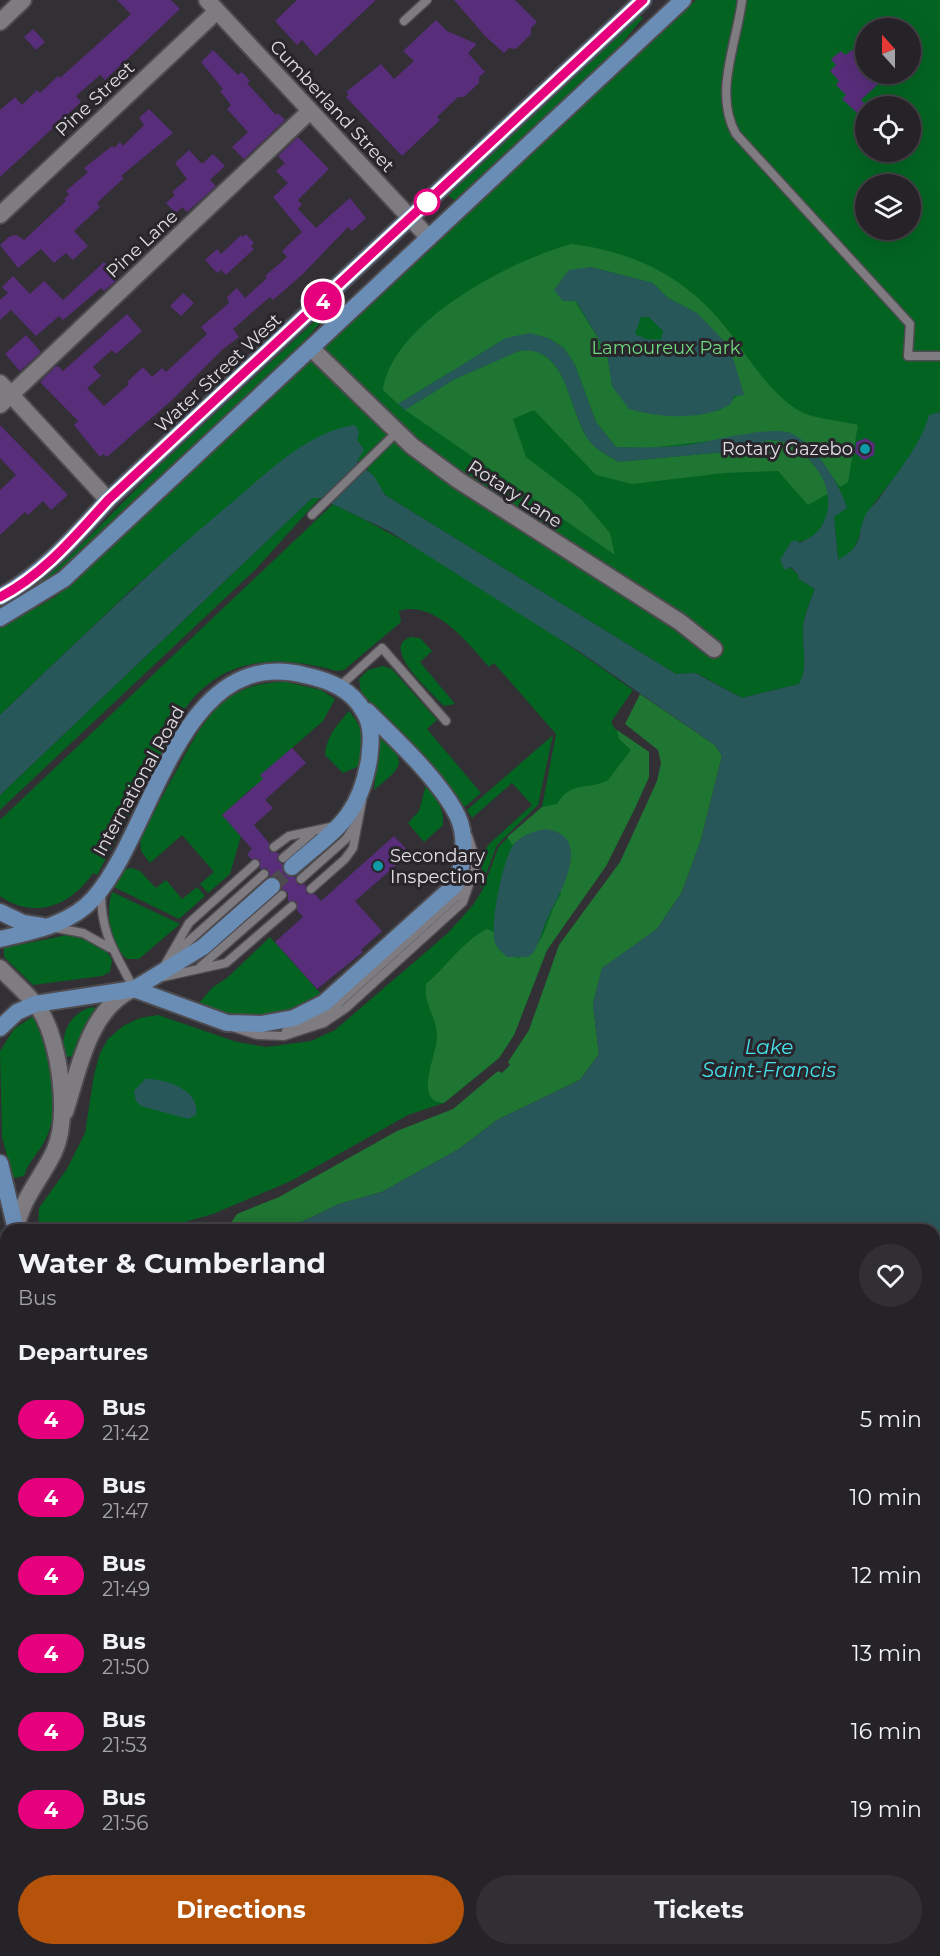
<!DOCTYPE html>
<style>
body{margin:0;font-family:Montserrat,sans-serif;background:#322f34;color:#f1f3f6;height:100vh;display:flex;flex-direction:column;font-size:22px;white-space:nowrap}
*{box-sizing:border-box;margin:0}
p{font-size:20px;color:#a4a4a8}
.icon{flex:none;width:33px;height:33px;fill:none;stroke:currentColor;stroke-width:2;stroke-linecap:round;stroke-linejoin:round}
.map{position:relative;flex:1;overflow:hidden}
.panel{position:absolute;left:0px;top:1224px;width:940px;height:732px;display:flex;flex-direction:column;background:#262328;border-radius:18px 18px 0 0;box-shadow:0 6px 24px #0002,0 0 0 2px #424045}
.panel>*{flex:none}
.badge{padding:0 12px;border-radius:20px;font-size:21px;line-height:39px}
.needle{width:39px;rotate:339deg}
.buttons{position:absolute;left:855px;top:18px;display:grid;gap:12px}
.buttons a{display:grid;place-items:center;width:66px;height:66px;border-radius:50%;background:#262328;box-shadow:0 6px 24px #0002,0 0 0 2px #424045;font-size:30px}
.map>.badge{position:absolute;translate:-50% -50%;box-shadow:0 0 0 3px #fff}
h2{padding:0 18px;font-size:22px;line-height:54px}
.round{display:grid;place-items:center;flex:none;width:63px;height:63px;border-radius:32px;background:#322f34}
.head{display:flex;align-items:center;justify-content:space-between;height:102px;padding:0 18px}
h1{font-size:28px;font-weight:700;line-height:45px}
.action{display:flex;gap:12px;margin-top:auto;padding:12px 18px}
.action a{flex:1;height:69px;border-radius:36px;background:#b45309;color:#fff;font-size:24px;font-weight:700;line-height:69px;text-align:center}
.action a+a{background:#322f34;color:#f1f3f6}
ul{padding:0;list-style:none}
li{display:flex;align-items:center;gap:18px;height:78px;padding:0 18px}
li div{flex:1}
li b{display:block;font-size:22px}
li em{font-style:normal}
li .badge{min-width:66px;font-weight:700;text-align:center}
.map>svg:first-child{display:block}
</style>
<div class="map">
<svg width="940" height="1956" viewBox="0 0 940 1956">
<rect width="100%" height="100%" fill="#322f35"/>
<path fill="#036422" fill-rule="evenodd" d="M696 0H940V412L929 416C920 452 889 482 868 512 861 522 861 538 853 550 849 555 843 557 838 560L834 517C821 530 810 544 791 542L781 560 798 574 799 579 815 589C811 599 806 611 804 622 800 642 810 666 799 684L742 698 696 673 676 674 385 495 368 470 356 459 276 466 131 590 0 715V628L55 597 84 573ZM866 28H910V74H866ZM866 106H910V152H866ZM866 184H910V230H866Z
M640 15 643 18 613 54 456 202 448 195Z
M328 309 330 311 297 350 69 562 40 585 39 583 66 560 160 465Z
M312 498H320L256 569 0 810V795Z
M333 504C438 554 537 623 633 690L611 722 615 729 649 752V777L635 808 606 866 547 950 514 1035 499 1058 444 1103 408 1115 291 1181 213 1214 157 1230H38L39 1208 67 1169 85 1133 94 1075 100 1053 108 1039 123 1026 140 1018 158 1015 237 1042 266 1047 311 1041 335 1030 448 933 473 905 482 891 499 846 542 807 556 734 494 663 489 667C469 644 434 599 399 611L401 622 344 670 336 671C278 654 222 656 184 710 171 729 162 753 151 774 134 808 115 841 97 875L93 873C71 906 34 920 0 896V820Z
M411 637 420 638 432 651 420 662 455 704 444 706C433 694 378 647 411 637Z
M383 666 392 669 437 720 427 729 481 793 465 807 361 692 359 679 368 670Z
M286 682 321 690 335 699 323 721 261 775 267 783 253 787 222 815 241 836 230 874 208 893 200 884 214 872 182 835 150 863 141 851 140 838C153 814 165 791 178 768 204 719 224 682 286 682Z
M349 711C364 728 368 747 357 767L343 773 325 755C326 737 337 725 349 711Z
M380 733C408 764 404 765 374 790Z
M553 735 538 805 497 845 480 890 483 855 488 845 532 805 512 783 472 818 467 810Z
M426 785C437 797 444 809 443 825L424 842 408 823 419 811Z
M132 868 140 871 156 888 166 880 182 899 197 887 205 896 179 919 114 887 124 869Z
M112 892 180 924 139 959H127C110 945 105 912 112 892Z
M67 935C83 938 105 944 112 960L110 972 102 976 33 985 4 957V948Z
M270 937 321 994C282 1026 242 1020 198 1004L213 987 227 978Z
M92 1007 99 1009 77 1056 64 1057C60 1035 69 1013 92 1007Z
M35 1015C49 1050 63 1099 47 1136 41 1151 28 1161 24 1176L13 1178 2 1137 0 1051 14 1029Z"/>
<path fill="#1f7532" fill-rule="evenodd" d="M572 244C637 252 691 280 730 333 750 360 768 390 796 409 808 418 842 421 858 425L848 482 840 487 826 468 788 432 649 448 616 447 596 422 575 365 564 348 548 338H506L398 404 383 390C392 322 513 259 572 244ZM591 267 653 283 668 298 697 313 710 327 743 391 720 410 693 414 612 386 607 353 575 301H563Z
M529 349C571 358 568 414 591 443 598 451 610 456 618 462L736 451 769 440 795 443 822 475 829 493 808 505 778 471 724 473 632 484 596 475 534 410 513 419 526 457 581 499 610 533 615 555 405 410 455 379 519 351Z
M640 694 715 745 722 756 701 840 682 892 657 929 602 969 593 1004 599 1054 580 1080 497 1120 459 1149 382 1192 339 1204 285 1230H226L237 1214 279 1197 397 1131 453 1109 498 1071 502 1073 510 1065 508 1062 529 1030 559 945 620 862 657 781 661 763 658 750 625 724Z
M617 730 649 752V777L635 808 606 866 547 950 514 1035 499 1058 444 1103C411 1101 439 1053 437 1034 435 1013 424 1006 426 984 447 966 462 942 487 929L494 932 496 945 517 958C545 954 545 917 561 894L528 834 512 845 507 837 542 807 557 804C571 780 588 791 608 780L631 750 619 739Z
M331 1950H747L756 1956H327Z"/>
<path fill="#28575a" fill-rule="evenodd" d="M591 267 653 283 668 298 697 313 724 341 734 361 744 395 734 396 731 404C702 421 660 418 629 409L612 386 607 353 576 301H563L554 290 569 270ZM641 317H649L663 331 661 340 646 339 635 334Z
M530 333 548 338 564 348 575 365 596 422 616 447C643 448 669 448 694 444 718 440 769 426 790 433 814 442 840 484 847 508L834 517 838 560C866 545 855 536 866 514 869 508 877 503 881 496 898 471 921 445 929 415L940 412V1599L935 1602 934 1230H285L339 1204 382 1192 459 1149 497 1120 580 1080 599 1054 593 1004 602 968 657 929 682 892 701 840 722 756 715 745 580 652 389 531 320 498H312L0 795V715C75 644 149 571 229 505 265 475 306 432 355 425L359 432 357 440 364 449 357 462 374 476 385 495 676 674 695 673 742 698 799 684C810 666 800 642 804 622 806 611 811 600 815 589L799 579 798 574 791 567 785 570 780 560 791 542 795 540 800 543C816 535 822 530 827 513 834 483 813 464 795 443L769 440 736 451 618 462C610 456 598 451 591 443 567 412 569 344 519 351L455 379 405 410 398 404 506 338Z
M544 829C596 834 559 894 548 917 542 929 540 941 534 952L528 957H507C503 953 497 948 495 943 490 923 502 865 512 847 518 836 533 832 544 829Z
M145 1079C165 1078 201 1090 196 1115L188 1119 141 1106 136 1101 134 1091Z
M6 1308V1946H0V1309Z"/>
<path fill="#582d7a" d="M117 0H171L180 9 105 80 100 75 76 96 81 102 0 177V110L15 97 22 105 37 90 40 93 58 76 60 78 131 14Z
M297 0H376L316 56 302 40 297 45 275 21Z
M454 0H515L537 22 531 28V34L516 49 509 48 504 53 485 36Z
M436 20 447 31 477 44 468 53 485 72 479 77V83L464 97H458L437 117 440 120 402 156 346 97 349 94 346 92 381 64 394 79 414 61 403 51Z
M33 29 45 42 36 50 24 37Z
M866 43V74H889L861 100 866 105 857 113 842 99 846 95 836 85 839 81 830 71 836 65 831 59 841 51 845 55 852 50 856 53Z
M213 50 238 75 242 72 250 81 247 83 276 115 278 113 285 120 244 159 232 147 248 132 227 109 231 105 220 91 223 89 201 62Z
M149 109 173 133 121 176 124 178 97 203 100 207 74 231 88 246 73 260 66 253 54 263 41 249 18 268 0 245 10 236 16 235 24 240 66 201 64 199 69 194 66 191 88 172 84 168 112 146 114 148 120 142 123 146 144 125 139 118Z
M298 137 329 169 298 200 302 205 298 209 316 228 350 198 366 218 352 231 348 227 303 274 273 300 270 297 233 329 239 337 222 350 172 400 107 457 103 454 100 457 74 425 78 421 40 382 55 367 58 366 63 371 127 314 142 331 116 354 112 350 93 367 101 376 87 388 104 406 129 384 127 382 143 367 152 377 162 368 166 372 207 334 201 327 229 303 227 297 237 288 245 298 267 278 265 276 287 257 282 251 302 232 273 197 288 183 276 171 285 163 278 156Z
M189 150 202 164 213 154 225 166 210 180 216 186 204 197 187 212 182 207 176 213 166 203 175 195 172 192 187 179 175 163Z
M246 234 254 243 251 246 254 249 226 275 221 270 217 273 205 260 217 249 221 254 241 235 243 237Z
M104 262 119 278 104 291 101 288 63 320 59 316 36 336 11 310 0 320V300L8 293 2 287 13 276 30 294 44 281 63 300Z
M183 293 194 303 181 316 170 306Z
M26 335 41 352 20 371 5 354Z
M0 425 68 495 51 510 43 501 28 515 25 512 0 535V490L16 475 0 458Z
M866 438 875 444 874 455 864 460 855 453 856 442Z
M292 748 306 763 265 800 273 808 254 825 269 843V851L279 853 277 860 282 864 284 874 295 877 298 885 305 884 307 894H315L321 901 394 836 410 853 355 901 382 931 361 950 363 952 317 989 275 942 303 917 297 910V902L288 901V893L282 889 279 879 270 876 267 868 260 869V860L251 859 247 854 252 849 222 815 263 779 260 775Z"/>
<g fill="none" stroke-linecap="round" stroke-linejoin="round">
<path stroke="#4c494f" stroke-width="16" stroke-dasharray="16 8" stroke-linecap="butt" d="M272 886 292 867"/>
<defs>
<path id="service" d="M742 0C737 43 713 93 736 134L910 324 908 356H940
M404 21 427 0
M312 515 397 432
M339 687 382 648 446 721
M274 847 289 836 335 826
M283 858 312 833
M301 879 346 839 356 824
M311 889 345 859 353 848 362 801
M101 892C101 935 115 952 134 989
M56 928 83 933 110 948
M172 956 264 874
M200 967 282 895
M163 968 189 923 255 864
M163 977 226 963 292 906
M235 1028 257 1035 284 1036 324 1023 346 1008 463 902 475 868V857L468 836
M286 1031 312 1022 330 1011 465 889"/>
<path id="minor" d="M0 22 23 0
M0 215 217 11
M312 349 412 446 458 480 680 622 714 649
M0 383 108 500
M0 405 310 111
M0 968C13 982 31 996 41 1012 60 1044 70 1118 54 1152 41 1179 21 1199 16 1230
M65 1112C79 1070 88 1010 133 989"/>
<path id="tertiary" d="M207 0 429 238"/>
<path id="primary" d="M0 597C43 574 76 535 108 500L643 0
M0 618 64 579 81 563 683 0
M0 912 23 923 42 926
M0 939C33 931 70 925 94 898 155 829 179 644 304 675 328 680 352 689 364 712 373 727 371 743 369 760 359 819 334 830 292 867
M134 989 227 1023 261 1024 294 1018 324 1003 455 885C464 866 467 837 458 817 441 781 395 739 367 711
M0 1028 17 1012 35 1004 134 989 203 947 272 886
M0 1163 16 1230
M109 1950V1956"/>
</defs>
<use href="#service" stroke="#4e4b4f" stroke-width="11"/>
<use href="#minor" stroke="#4e4b4f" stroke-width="20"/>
<use href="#tertiary" stroke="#4e4b4f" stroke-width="20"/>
<use href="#primary" stroke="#4e4b4f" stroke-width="20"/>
<use href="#service" stroke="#7e7b81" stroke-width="8"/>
<use href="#minor" stroke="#7e7b81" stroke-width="16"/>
<use href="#tertiary" stroke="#7e7b81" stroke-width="16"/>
<use href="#primary" stroke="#6a8db6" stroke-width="16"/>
</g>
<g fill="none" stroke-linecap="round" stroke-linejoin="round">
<defs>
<path id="line" d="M0 597C43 575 76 535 108 500L643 0"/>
</defs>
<use href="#line" stroke="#fff" stroke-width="14"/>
<use href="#line" stroke="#e6007e" stroke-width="9"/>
</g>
<circle fill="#fff" stroke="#e6007e" stroke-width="3" cx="427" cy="202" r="12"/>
<g fill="#0f9aa8" stroke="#28252b" stroke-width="2">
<circle cx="865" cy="449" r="6"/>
<circle cx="378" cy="866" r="6"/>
</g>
<g text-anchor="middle" stroke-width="6" stroke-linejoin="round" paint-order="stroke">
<g font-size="18" fill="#e1dfe2" stroke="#28252b">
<text transform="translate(95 99) rotate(-43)" y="6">Pine Street</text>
<text transform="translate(332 106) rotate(47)" y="6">Cumberland Street</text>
<text transform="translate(142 244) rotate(-43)" y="6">Pine Lane</text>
<text transform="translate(218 373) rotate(-43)" y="6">Water Street West</text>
<text transform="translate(515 494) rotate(33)" y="6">Rotary Lane</text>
<text transform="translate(139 781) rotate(-61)" y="6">International Road</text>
</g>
<g font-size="18" fill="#71da80" stroke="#28252b">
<text x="666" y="354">Lamoureux Park</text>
</g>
<g font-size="18" fill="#e1dfe2" stroke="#28252b" text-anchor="end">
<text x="853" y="455">Rotary Gazebo</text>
<text x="390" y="862" text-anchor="start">Secondary<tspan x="390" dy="21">Inspection</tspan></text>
</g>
<g font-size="20" font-style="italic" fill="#44e2ea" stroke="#28252b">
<text x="769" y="1054">Lake<tspan x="769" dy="23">Saint-Francis</tspan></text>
</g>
</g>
</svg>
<div class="buttons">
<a><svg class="needle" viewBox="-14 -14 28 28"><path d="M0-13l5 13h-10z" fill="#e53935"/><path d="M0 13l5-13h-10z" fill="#a4a4a8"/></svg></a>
<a><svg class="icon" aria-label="locate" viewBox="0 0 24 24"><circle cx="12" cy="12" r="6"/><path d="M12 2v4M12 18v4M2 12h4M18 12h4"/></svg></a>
<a><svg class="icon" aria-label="layers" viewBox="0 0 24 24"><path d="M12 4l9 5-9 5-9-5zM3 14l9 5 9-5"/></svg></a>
</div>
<b class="badge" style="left:323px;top:301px;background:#e6007e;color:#fff">4</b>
<section class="panel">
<div class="head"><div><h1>Water &amp; Cumberland</h1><p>Bus</p></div><a class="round"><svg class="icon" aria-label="heart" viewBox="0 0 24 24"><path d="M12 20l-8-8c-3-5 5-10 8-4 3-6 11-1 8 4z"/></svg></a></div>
<h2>Departures</h2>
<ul>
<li><span class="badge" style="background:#e6007e;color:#fff">4</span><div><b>Bus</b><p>21:42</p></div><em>5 min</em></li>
<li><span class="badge" style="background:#e6007e;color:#fff">4</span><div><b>Bus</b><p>21:47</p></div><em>10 min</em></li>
<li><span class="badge" style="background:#e6007e;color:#fff">4</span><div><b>Bus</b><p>21:49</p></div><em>12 min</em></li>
<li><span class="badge" style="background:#e6007e;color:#fff">4</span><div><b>Bus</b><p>21:50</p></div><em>13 min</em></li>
<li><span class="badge" style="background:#e6007e;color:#fff">4</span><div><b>Bus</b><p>21:53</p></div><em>16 min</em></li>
<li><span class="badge" style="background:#e6007e;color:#fff">4</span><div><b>Bus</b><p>21:56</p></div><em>19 min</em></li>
</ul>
<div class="action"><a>Directions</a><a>Tickets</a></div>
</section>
</div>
